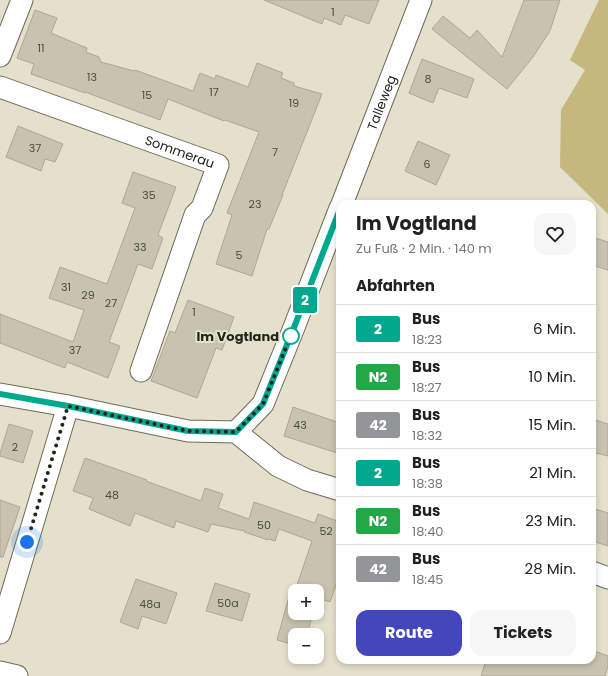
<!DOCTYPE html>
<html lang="de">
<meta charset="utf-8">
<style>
body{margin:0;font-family:Poppins,sans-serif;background:#f6f6f6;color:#222;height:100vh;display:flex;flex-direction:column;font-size:15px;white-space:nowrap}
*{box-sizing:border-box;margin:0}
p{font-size:13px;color:#767676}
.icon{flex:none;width:22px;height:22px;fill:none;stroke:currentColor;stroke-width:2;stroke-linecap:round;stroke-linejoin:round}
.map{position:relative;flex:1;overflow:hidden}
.drawer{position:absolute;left:336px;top:200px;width:260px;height:464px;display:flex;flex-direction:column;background:#fff;border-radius:12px;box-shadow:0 2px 6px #0003}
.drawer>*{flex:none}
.badge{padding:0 8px;border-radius:3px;font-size:14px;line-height:26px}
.tools{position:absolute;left:288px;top:584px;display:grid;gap:8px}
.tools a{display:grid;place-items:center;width:36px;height:36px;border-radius:8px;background:#fff;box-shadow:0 2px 6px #0003;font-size:20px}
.you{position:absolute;width:20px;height:20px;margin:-10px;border:3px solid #fff;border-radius:50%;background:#1a73e8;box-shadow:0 0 0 6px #1a73e833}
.map>.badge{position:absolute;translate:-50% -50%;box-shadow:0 0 0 2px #fff}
h2{padding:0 20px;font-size:15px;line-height:36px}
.round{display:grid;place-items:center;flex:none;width:42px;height:42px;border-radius:12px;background:#f6f6f6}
.headline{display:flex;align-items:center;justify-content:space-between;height:68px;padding:0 20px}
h1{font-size:19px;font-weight:700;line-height:30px}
.button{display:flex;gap:8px;margin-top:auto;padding:8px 20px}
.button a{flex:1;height:46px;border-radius:12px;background:#4446bc;color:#fff;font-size:16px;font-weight:700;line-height:46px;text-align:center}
.button a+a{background:#f6f6f6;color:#222}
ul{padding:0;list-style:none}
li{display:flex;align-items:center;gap:12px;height:48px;padding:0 20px;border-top:1px solid #e0e0e0}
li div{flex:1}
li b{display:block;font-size:15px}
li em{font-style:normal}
li .badge{min-width:44px;font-weight:700;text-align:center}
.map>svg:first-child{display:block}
</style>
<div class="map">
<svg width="608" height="676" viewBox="0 0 608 676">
<rect width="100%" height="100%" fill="#e4e0cb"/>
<path fill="#c5b77e" d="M599 0H608V214L560 167 561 110 585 70 570 60Z"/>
<path fill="#c7c3af" stroke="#aca895" d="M264 0H379L369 24 345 15 341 25 324 18 322 24Z
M524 0H560L550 31 533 57 507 89 432 29 443 16 470 38 477 30 502 57Z
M35 10 57 18 51 33 87 48 86 52 99 57 101 62 134 71 135 70 193 91 200 73 215 79 216 75 248 87 257 63 283 73 281 78 294 83V86L322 94 282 195H283L269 229H267L252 276 216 264 232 215 227 213 259 132 225 120 224 121 168 99 160 120 85 92V93L31 74 34 64 17 58Z
M422 59 474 79 467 98 439 88 433 103 409 93Z
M18 126 63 144 55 162 45 159 41 171 6 157Z
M418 141 450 155 436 185 405 171Z
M133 172 176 187 158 235 163 238 152 269 138 264 109 342 120 346 108 378 67 362 65 368 0 343V314L73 342 84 310 49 298 60 267 107 284 135 208 122 203Z
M592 237 608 242V270L592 265Z
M188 300 234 317 222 350 216 348 197 398 151 381 170 331 175 333Z
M293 407 340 423V454L284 436Z
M592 419 608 424V456L592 452Z
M9 424 33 431 23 463 0 456V453Z
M85 458 147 480 146 481 201 501 205 488 223 494 218 508 249 519 254 502 315 523 318 514 340 522V573L330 602 318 598 317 600V591H295L312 541 279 529 275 541 268 539V540L244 532 245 531 211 524 208 532 176 521 174 528 135 513 130 526 89 509 93 498 73 491Z
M0 500 20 507 3 557H0Z
M592 508 608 513V546L592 541Z
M136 579 177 593 166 624 142 616 138 629 120 622Z
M215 583 250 594 242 621 206 611Z
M295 591V613H313L307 635H295V645L277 640 290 593 294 594Z
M592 650 608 656V666L605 676H481L486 660H592Z"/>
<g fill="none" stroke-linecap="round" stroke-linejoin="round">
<defs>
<g id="minor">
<path d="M0 56 22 0"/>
<path id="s1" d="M0 87 218 165 202 208 195 215 141 371"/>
<path id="s2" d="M342 204 421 0"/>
<path d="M0 394 68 406 188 431 236 432 278 466 307 480 340 490"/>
<path d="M236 432 263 404 293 330 340 208"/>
<path d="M592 572 608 578"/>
<path d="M0 633 68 406"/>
<path d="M0 672 17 676"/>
</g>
</defs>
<use href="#minor" stroke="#6f6a59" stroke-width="23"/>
<use href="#minor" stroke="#fff" stroke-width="21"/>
</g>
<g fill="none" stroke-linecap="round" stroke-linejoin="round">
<defs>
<path id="line" d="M0 394 68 406 188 431 236 432 263 404 293 330 340 209"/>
</defs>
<use href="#line" stroke="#fff" stroke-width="9"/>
<use href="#line" stroke="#00a88e" stroke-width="6"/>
<path stroke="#24221b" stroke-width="4" stroke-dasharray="0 7.2" d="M27 542 68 406 188 431 236 432 263 404 293 330 291 336"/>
</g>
<circle fill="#fff" stroke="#00a88e" stroke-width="2" cx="291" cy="336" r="8"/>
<g text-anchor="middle" stroke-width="4" stroke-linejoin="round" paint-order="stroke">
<g font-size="11" fill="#4d4a40">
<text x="333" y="16">1</text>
<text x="41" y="52">11</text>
<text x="92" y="81">13</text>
<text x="428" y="83">8</text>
<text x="214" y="96">17</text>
<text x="147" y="99">15</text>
<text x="294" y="107">19</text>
<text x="35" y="152">37</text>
<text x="275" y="156">7</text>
<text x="427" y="168">6</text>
<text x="149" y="199">35</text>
<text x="255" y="208">23</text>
<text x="140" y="251">33</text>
<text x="239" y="259">5</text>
<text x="66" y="291">31</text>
<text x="88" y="299">29</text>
<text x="111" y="307">27</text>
<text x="194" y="316">1</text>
<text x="75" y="354">37</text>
<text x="300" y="429">43</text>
<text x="15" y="451">2</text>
<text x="112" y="499">48</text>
<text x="264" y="529">50</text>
<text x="326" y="535">52</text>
<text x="228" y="607">50a</text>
<text x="150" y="608">48a</text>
</g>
<g font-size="13" fill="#24221b" stroke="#e4e0cb">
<text dy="5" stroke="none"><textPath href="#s2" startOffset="109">Talleweg</textPath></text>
<text dy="5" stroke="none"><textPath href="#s1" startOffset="191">Sommerau</textPath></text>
</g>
<g font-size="13" font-weight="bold" fill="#24221b" stroke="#e4e0cb" text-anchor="end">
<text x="279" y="341">Im Vogtland</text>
</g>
</g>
</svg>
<div class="tools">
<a>+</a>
<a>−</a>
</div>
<div class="you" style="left:27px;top:542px"></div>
<b class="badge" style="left:305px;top:300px;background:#00a88e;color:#fff">2</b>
<section class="drawer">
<div class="headline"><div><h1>Im Vogtland</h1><p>Zu Fuß · 2 Min. · 140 m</p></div><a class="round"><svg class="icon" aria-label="heart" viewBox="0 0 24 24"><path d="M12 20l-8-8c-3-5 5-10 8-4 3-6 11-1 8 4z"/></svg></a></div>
<h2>Abfahrten</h2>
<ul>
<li><span class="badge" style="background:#00a88e;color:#fff">2</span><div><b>Bus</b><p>18:23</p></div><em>6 Min.</em></li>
<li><span class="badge" style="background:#24a847;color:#fff">N2</span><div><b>Bus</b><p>18:27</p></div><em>10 Min.</em></li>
<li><span class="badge" style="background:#949599;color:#fff">42</span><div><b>Bus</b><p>18:32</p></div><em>15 Min.</em></li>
<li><span class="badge" style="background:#00a88e;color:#fff">2</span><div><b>Bus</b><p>18:38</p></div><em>21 Min.</em></li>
<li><span class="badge" style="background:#24a847;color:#fff">N2</span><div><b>Bus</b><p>18:40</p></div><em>23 Min.</em></li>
<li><span class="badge" style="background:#949599;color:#fff">42</span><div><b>Bus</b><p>18:45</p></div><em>28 Min.</em></li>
</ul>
<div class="button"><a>Route</a><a>Tickets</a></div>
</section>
</div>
